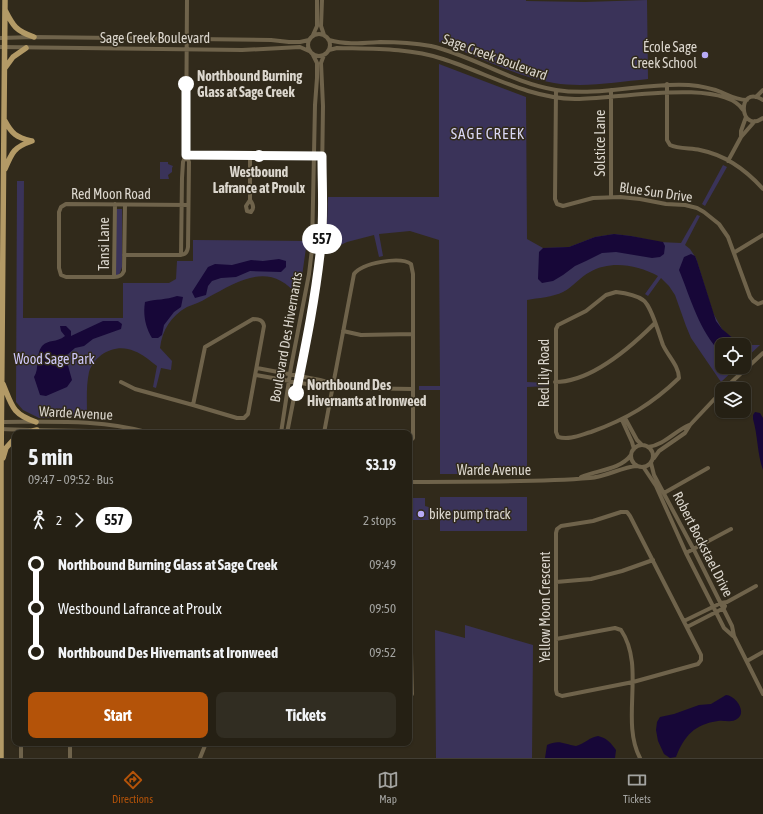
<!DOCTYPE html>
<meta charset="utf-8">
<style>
body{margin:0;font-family:"Asap Condensed",sans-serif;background:#312d22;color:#f1f3f6;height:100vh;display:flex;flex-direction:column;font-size:15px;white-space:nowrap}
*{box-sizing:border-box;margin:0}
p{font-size:13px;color:#a3a3a0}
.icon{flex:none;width:22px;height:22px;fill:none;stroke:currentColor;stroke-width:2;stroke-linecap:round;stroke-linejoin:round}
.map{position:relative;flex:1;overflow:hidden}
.panel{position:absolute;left:12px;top:430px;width:400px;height:316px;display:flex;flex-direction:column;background:#252014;border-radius:8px;box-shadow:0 1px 3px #0004,0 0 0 1px #423e34}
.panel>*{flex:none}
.badge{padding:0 8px;border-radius:13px;font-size:14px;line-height:26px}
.tools{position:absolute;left:715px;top:338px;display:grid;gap:8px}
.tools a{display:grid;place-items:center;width:36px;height:36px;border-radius:8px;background:#252014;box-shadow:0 1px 3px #0004,0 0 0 1px #423e34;font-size:20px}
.map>.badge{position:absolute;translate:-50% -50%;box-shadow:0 0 0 2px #fff}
.legs{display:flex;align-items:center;gap:6px;height:44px;padding:0 16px;font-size:13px}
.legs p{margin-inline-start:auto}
.headline{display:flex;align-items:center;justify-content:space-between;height:68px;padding:0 16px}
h1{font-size:22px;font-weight:700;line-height:30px}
.action{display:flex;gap:8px;margin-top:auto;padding:8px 16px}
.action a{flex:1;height:46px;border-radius:8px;background:#b45309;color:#fff;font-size:16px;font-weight:700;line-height:46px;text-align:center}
.action a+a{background:#312d22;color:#f1f3f6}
ul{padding:0 16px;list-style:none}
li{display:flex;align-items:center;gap:14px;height:44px;font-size:15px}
li i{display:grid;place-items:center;width:6px;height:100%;margin:0 5px;background:currentColor}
li i::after{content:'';width:10px;height:10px;margin:-5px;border:3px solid;border-radius:50%;background:#252014}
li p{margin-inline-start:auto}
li:first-child i{background:linear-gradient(#0000 50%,currentColor 0)}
li:last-child i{background:linear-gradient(currentColor 50%,#0000 0)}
.menu{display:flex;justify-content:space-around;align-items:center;height:56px;border-top:1px solid #423e34;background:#252014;font-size:11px;color:#a3a3a0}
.menu a{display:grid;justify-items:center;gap:2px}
.menu .selected{color:#b45309}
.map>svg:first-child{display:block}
</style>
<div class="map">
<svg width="763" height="758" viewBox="0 0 763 758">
<rect width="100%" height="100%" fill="#312a1b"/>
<path fill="#3a3359" d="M439 0H526V1L585 2 647 0 648 79C617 82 585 88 554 83 516 77 476 55 439 42Z
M439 64 526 97 527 239 543 248 569 247 595 237 614 234 631 236 659 242 681 243 697 215 700 216 685 245 690 249 696 258 713 313 722 329 728 335 740 342 751 345H760L744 360V345H722V367H737L721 382 691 338 686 326 675 295 669 286 661 278 648 296 645 294 658 276C637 265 611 260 590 272 580 277 573 287 563 292 553 297 538 298 527 300V382L549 383V386L527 387V474H440V390H419V386H440L439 240 410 231 379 234 383 256 379 257 374 235 347 242 326 252 328 197H439Z
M160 162H168V164L173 166 172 168V172L168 175 169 179H160Z
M723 165 727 167 705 206 702 204Z
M17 181H24L23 318H123V283H169L176 279 177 261H193V240L307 241 299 297C270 260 240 280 207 298 201 302 194 304 187 307 171 316 162 330 160 348L172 361 171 370 161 368 156 388 153 387 157 366C150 361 143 354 134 351 116 343 95 354 89 372 86 386 87 402 87 416L39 418 23 410 16 402Z
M116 209H122V267L119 275H116Z
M440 497H527V531H440Z
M409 498H425V506L432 508V520H409Z
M465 625 533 645 532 758H436L435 630 465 638Z"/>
<path fill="#170738" d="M614 234 631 236 663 242 665 246 664 254 660 257 652 258 616 252 602 253 586 261 575 266 563 275 553 281 542 283 538 279 539 252 543 248 569 247 595 237Z
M691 254 695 256 697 261 716 321 722 329 735 340 737 344 722 345V354C699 331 691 299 679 270L684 257Z
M279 259 286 261V267L281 272 250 271 236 277 221 278 212 281 208 286 206 295 195 298 192 292 208 267 215 264 232 265 251 260 263 261Z
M177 296 183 297 181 307 174 312 164 325 162 335 158 338H152C145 327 143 314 145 302 156 299 166 300 177 296Z
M103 321H118L122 324 121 329 93 339 84 346 75 348 67 355V362L72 380 67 387 46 396 40 395 34 377C40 368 35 355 42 346 49 339 56 343 65 336L61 331 60 326H66L71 331V336Z
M755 412 760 413 763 418V470C757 453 758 436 753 419V415Z
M726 695C737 696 747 713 737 719 732 723 724 720 718 721 695 724 684 736 676 757L670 758 664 754 658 741 656 730 657 722 660 717 674 714 699 705 711 704Z
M598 736C607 738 611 743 616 750L615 758H545L547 745C559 739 564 744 576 746 584 744 590 737 598 736Z"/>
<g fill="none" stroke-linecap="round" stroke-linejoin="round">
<path stroke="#6f634b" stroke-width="4" d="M187 0 186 155 323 156
M322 0 321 26 324 35
M308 45a11 11 0 1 1 22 0a11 11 0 1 1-22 0Z
M313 35 317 26V0
M0 38 34 37 271 40 289 42H300L309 40
M329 40C346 45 363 43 380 42 397 42 414 43 431 46 474 56 512 83 556 90 600 97 645 82 689 85 700 86 711 88 721 92 730 96 737 100 747 100
M0 47 242 50 300 47 309 51
M329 50 337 48C373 49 409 48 443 59 487 73 527 98 575 99 610 100 723 77 743 110
M667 84V140L670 145C678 149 691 148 700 150 725 155 747 171 763 189
M556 90 555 199 557 204 563 206 593 198 620 197 640 199 666 204 685 205 697 208 704 212 719 224 728 237 750 297 753 301 758 304 763 302
M611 90V197
M756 97 763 90
M763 100C736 83 739 135 763 118
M741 136V131L746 117
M250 156V200L246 206 247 211 251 212C255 208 253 204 250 200
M728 161 741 137 755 121
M115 204 114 277C119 277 122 276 124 271L125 205
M735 252 763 235
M124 255H176C183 255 187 255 188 247L189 162 186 155 183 162 182 178 181 255
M114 277H66L61 275 59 268V212L61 207 66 204 188 205
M616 292C625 293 636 295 643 300 651 305 659 334 663 345 668 356 679 366 679 378 652 404 627 419 591 432 580 435 570 440 558 437L556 432V329L558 325 586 311 606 295Z
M253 319C259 319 263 320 264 326L248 414 244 418H237L193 405 205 347Z
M343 331 361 335 413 334
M257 368 320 380 349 388 413 389
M256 375 318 386 335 387
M121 382 135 389 193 405
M555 382C592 382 631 347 655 323
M724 389 763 353
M625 418 637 440 642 445
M622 420 632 442 634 449
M0 422C50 422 102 419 150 433
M0 429 29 430
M36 430 89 431 117 433
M281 433 291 367 309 274 312 249 315 105 317 78V63L313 55
M287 433 315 290 321 246 323 106 321 63 324 55
M324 433 354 274C362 263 400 256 411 264L413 274V438L409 442
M631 456a11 11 0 1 1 22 0a11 11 0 1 1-22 0Z
M648 447C664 445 675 431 689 425
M654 458 659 451 685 433 690 425 722 391
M651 463 654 475 694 550 732 626 734 636 763 694
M644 468 656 486 686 553 724 628 733 636
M581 477C597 470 620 470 631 455
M409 482C469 481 530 483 590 478 606 477 621 467 637 466
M664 493 708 468
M621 512H627L630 516 701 655V660L698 664 633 682 562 696 557 694 556 690V533L557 529 561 526 593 521Z
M686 553 731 529
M556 582 591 579 622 571 653 560
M684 621 721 603 727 602 756 586
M687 627 724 608 725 606
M556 639 615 628 621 630C646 667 620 720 640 758
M409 647 411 652 412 694 409 699
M747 661 763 652
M70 743V758
M21 758V743
M200 758 206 743"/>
<path stroke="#b39a66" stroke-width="5.5" d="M5 10C13 26 16 31 34 37
M5 68 13 57 26 48
M5 121C12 134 16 137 31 141
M5 169C12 152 14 147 32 141
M3 384C12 406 12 414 36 422
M23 433 37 430
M3 458 6 448 15 438
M1 758V468L5 0"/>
</g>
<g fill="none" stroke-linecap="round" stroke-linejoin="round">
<defs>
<path id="line-1" d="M186 84V155L322 156C322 186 324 216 321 245 316 295 306 344 296 393"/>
</defs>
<use href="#line-1" stroke="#fff" stroke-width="9"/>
<use href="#line-1" stroke="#fff" stroke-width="6"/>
</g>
<g fill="#b8abf7" stroke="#312a1b" stroke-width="1.5">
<circle cx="705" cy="55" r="4"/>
<circle cx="421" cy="514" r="4"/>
</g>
<g fill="#fff" stroke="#fff" stroke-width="2">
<circle cx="186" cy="84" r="7"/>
<circle cx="259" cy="156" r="5"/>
<circle cx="296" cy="393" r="7"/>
</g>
<g text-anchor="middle" stroke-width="3" stroke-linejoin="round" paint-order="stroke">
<g font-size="14" fill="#dbd6cd" stroke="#312a1b">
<text x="155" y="43">Sage Creek Boulevard</text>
<text transform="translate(495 57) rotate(20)" y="5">Sage Creek Boulevard</text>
<text transform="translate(600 143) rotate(-90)" y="5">Solstice Lane</text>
<text transform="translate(656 192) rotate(8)" y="5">Blue Sun Drive</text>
<text x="111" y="199">Red Moon Road</text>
<text transform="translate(104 244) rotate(-90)" y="5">Tansi Lane</text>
<text transform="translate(286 337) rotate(-80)" y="5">Boulevard Des Hivernants</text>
<text transform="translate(544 373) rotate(-90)" y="5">Red Lily Road</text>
<text transform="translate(76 413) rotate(3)" y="5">Warde Avenue</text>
<text x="494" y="475">Warde Avenue</text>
<text transform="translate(703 544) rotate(63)" y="5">Robert Bockstael Drive</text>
<text transform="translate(545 607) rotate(-90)" y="5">Yellow Moon Crescent</text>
</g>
<g font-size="14" fill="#dbd6cd" stroke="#312a1b" text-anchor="end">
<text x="697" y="52">École Sage<tspan x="697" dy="16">Creek School</tspan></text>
<text x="429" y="519" text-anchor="start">bike pump track</text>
</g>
<g font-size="14" font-weight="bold" fill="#dbd6cd" stroke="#312a1b" text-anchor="start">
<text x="197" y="81">Northbound Burning<tspan x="197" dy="16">Glass at Sage Creek</tspan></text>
<text x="259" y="177" text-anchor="middle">Westbound<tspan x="259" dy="16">Lafrance at Proulx</tspan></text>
<text x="307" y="390">Northbound Des<tspan x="307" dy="16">Hivernants at Ironweed</tspan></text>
</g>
<g font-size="14" fill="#cec7fa" stroke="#312a1b">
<text x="54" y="364">Wood Sage Park</text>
</g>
<g font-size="15" letter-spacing="1" fill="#dad7f4" stroke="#312a1b">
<text x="488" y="139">SAGE CREEK</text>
</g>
</g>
</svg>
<div class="tools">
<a><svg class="icon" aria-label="locate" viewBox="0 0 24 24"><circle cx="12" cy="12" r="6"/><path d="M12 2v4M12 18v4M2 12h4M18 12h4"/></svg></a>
<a><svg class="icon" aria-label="layers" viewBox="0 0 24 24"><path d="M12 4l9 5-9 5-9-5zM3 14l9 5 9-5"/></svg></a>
</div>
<b class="badge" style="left:322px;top:239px;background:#fff;color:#111">557</b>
<section class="panel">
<div class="headline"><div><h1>5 min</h1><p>09:47 – 09:52 · Bus</p></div><b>$3.19</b></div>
<div class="legs"><svg class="icon" aria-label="walk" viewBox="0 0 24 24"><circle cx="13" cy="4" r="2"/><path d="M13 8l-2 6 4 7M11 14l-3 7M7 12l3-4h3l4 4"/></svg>2<svg class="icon" aria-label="forward" viewBox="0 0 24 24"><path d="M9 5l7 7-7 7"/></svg><b class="badge" style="background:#fff;color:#111">557</b><p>2 stops</p></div>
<ul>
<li><i style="color:#fff"></i><b>Northbound Burning Glass at Sage Creek</b><p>09:49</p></li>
<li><i style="color:#fff"></i><span>Westbound Lafrance at Proulx</span><p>09:50</p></li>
<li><i style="color:#fff"></i><b>Northbound Des Hivernants at Ironweed</b><p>09:52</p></li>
</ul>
<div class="action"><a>Start</a><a>Tickets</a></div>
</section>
</div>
<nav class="menu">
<a class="selected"><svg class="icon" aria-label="directions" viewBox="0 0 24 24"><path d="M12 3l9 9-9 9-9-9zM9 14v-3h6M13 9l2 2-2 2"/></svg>Directions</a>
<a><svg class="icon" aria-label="map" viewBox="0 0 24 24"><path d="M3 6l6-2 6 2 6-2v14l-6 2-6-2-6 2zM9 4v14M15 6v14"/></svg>Map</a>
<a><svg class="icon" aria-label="tickets" viewBox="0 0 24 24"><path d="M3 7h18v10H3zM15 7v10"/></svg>Tickets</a>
</nav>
